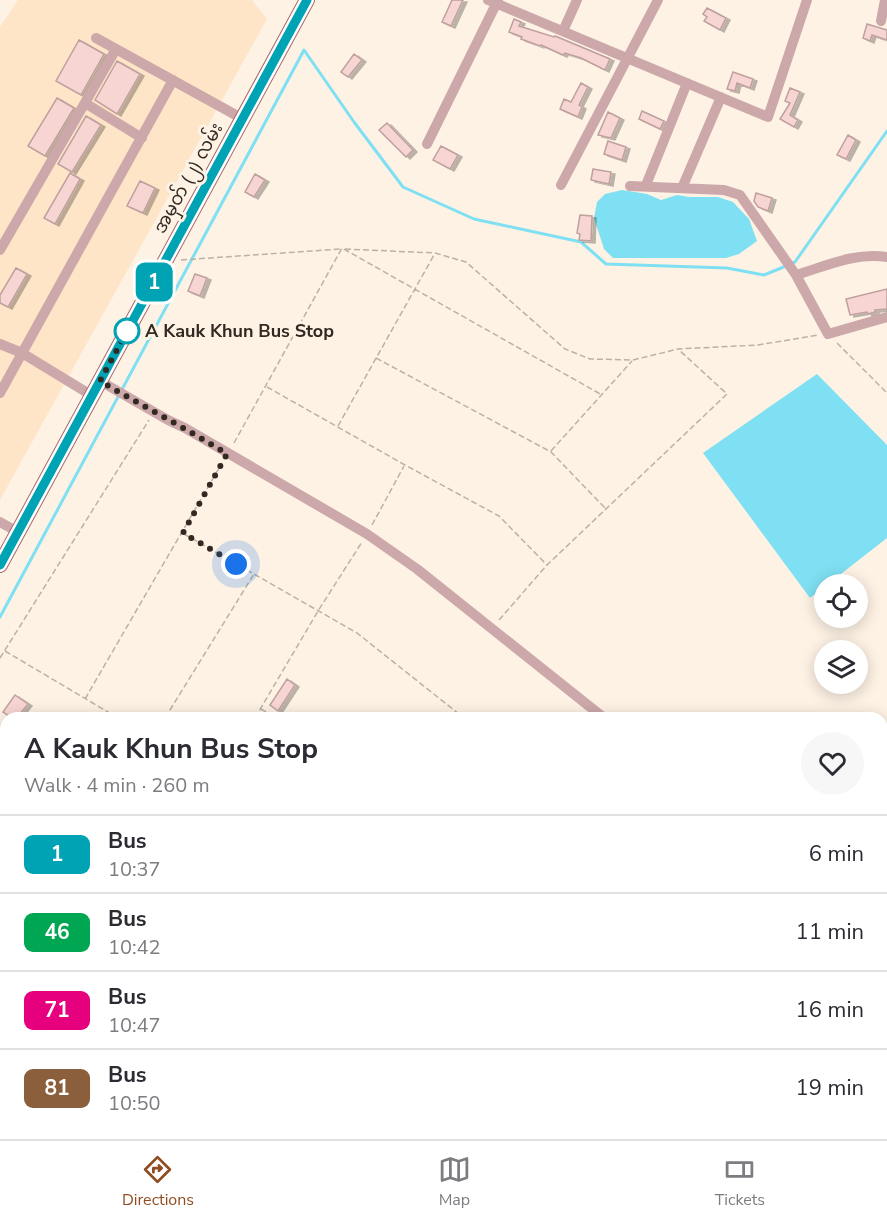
<!DOCTYPE html>
<meta charset="utf-8">
<style>
body{margin:0;font-family:"Nunito Sans","Noto Sans Myanmar",sans-serif;background:#f7f7f7;color:#2b2b33;height:100vh;display:flex;flex-direction:column;font-size:22px;white-space:nowrap}
*{box-sizing:border-box;margin:0}
p{font-size:20px;color:#7c7c81}
.icon{flex:none;width:33px;height:33px;fill:none;stroke:currentColor;stroke-width:2;stroke-linecap:round;stroke-linejoin:round}
.map{position:relative;flex:1;overflow:hidden}
.side{position:absolute;left:0px;top:712px;width:888px;height:428px;display:flex;flex-direction:column;background:#fff;border-radius:18px 18px 0 0;box-shadow:0 3px 15px #0003}
.side>*{flex:none}
.badge{padding:0 12px;border-radius:9px;font-size:21px;line-height:39px}
.buttons{position:absolute;left:814px;top:574px;display:grid;gap:12px}
.buttons a{display:grid;place-items:center;width:54px;height:54px;border-radius:50%;background:#fff;box-shadow:0 3px 15px #0003;font-size:30px}
.you{position:absolute;width:30px;height:30px;margin:-15px;border:4px solid #fff;border-radius:50%;background:#1a73e8;box-shadow:0 0 0 9px #1a73e833}
.map>.badge{position:absolute;translate:-50% -50%;box-shadow:0 0 0 3px #fff}
.round{display:grid;place-items:center;flex:none;width:63px;height:63px;border-radius:32px;background:#f7f7f7}
.head{display:flex;align-items:center;justify-content:space-between;height:102px;padding:0 24px}
h1{font-size:28px;font-weight:700;line-height:45px}
ul{padding:0;list-style:none}
li{display:flex;align-items:center;gap:18px;height:78px;padding:0 24px;border-top:2px solid #e1e1e2}
li div{flex:1}
li b{display:block;font-size:22px}
li em{font-style:normal}
li .badge{min-width:66px;font-weight:700;text-align:center}
.menu{display:flex;justify-content:space-around;align-items:center;height:84px;border-top:2px solid #e1e1e2;background:#fff;font-size:16px;color:#7c7c81}
.menu a{display:grid;justify-items:center;gap:3px}
.menu .selected{color:#904c20}
.map>svg:first-child{display:block}
</style>
<div class="map">
<svg width="887" height="1139" viewBox="0 0 887 1139">
<defs>
<filter id="shadow"><feDropShadow dx="4" dy="2" stdDeviation="0" flood-color="#0004"/></filter>
</defs>
<rect width="100%" height="100%" fill="#fdf2e4"/>
<path fill="#fee5c8" d="M18 0H252L267 19 0 500V27Z
M0 937 6 940V1134H330L336 1139H0Z"/>
<path fill="#7ee0f2" d="M622 190 647 194 661 200 677 195 689 197H718L733 202 749 219 757 241 739 254 726 258H613L604 249 594 218 597 202 605 194Z
M817 374 887 445V538L810 598 703 453Z"/>
<g fill="none" stroke-linecap="round" stroke-linejoin="round">
<path stroke="#7ee0f2" stroke-width="3" d="M792 263 795 262 887 131
M0 617 304 50 354 122 403 187 474 219 581 242 606 264 727 268 764 275 786 266"/>
</g>
<path fill="#f7d5d3" stroke="#bfa09f" stroke-width="1.5" filter="url(#shadow)" d="M452 0H463L451 26 442 22Z
M707 8 726 18 720 30 704 21 707 17 703 14Z
M514 19 521 22 519 26 554 37 555 36 610 59 605 70 581 58 565 53 563 55 541 45 540 46 521 39 522 37 509 32Z
M867 24 887 30V40L872 35 870 41 863 38Z
M79 40 104 54 81 95 56 81Z
M354 54 362 60 348 77 341 72Z
M117 61 140 74 117 114 95 100Z
M733 72 753 79 750 88 737 83 735 91 727 89Z
M581 83 588 87 579 105 582 107 578 117 560 109 564 99 571 102Z
M790 88 800 92 790 115 798 120 794 127 780 119 790 103 785 101Z
M57 98 74 108 45 156 28 146Z
M642 111 664 121 660 129 639 119Z
M608 112 620 118 611 138 598 135Z
M86 116 101 125 72 172 58 164Z
M387 123 413 150 406 157 379 130Z
M848 135 856 140 846 159 837 155Z
M608 141 626 147 622 160 604 154Z
M441 146 458 155 450 169 433 160Z
M593 169 611 172 609 184 591 180Z
M70 173 80 179 55 224 44 218Z
M255 174 265 180 254 197 245 192Z
M140 181 155 188 143 213 127 206Z
M756 193 772 198 768 211 758 207 754 201Z
M580 215 592 216 591 241 579 240 580 234 577 233Z
M16 268 27 274 8 307 0 303V295Z
M195 274 207 278 200 296 188 291Z
M887 289V309L875 310V312L868 314 867 312 850 315 846 299Z
M287 679 295 685 278 711 270 705Z
M15 695 28 704 17 718H12L3 712Z"/>
<g fill="none" stroke-linecap="round" stroke-linejoin="round">
<path stroke="#bbb1a5" stroke-width="1.5" stroke-dasharray="6 3" stroke-linecap="butt" d="M345 249 435 253 466 262 565 349 590 359 633 360 678 349 758 345 818 335
M181 260 340 249
M837 343 887 393
M376 358 551 452 606 509
M267 387 405 465 499 516 547 565
M338 426 434 255
M234 443 342 248 602 395
M551 451 632 361
M372 525 404 466
M184 534 357 633 464 718
M499 620 547 565 727 394 678 349
M5 651 118 718
M0 658 149 420
M85 699 222 463
M261 709 276 718
M165 718 254 574
M255 718 318 611 362 542"/>
<path stroke="#cda8ab" stroke-width="10" d="M488 0 768 117 807 0
M881 21 885 0
M563 31 577 0
M96 38 243 119
M85 103 142 138
M427 144 498 0
M561 185 658 0
M646 185 687 83
M630 186 724 190 740 195 796 275 828 334 887 317
M682 188 721 97
M0 250 116 49
M796 275C826 266 855 252 887 257
M0 344 22 353 91 395
M100 381 168 420 185 428 367 534 417 569 604 718
M0 393 173 80
M0 522 18 532
M0 756 6 759
M882 952 887 956
M882 974 887 968
M882 1100 887 1094
M573 1134 579 1139
M718 1134 724 1139
M315 1139 320 1134
M739 1139 744 1134
M848 1139 852 1134"/>
<path stroke="#cda8ab" stroke-width="12" d="M0 908 6 912
M371 1134 377 1139"/>
<path stroke="#a7686f" stroke-width="16" d="M0 565 307 0"/>
</g>
<g fill="none" stroke-linecap="round" stroke-linejoin="round">
<defs>
<path id="line" d="M0 565 307 0"/>
</defs>
<use href="#line" stroke="#fff" stroke-width="14"/>
<use href="#line" stroke="#00a3b4" stroke-width="9"/>
<path stroke="#322a22" stroke-width="6" stroke-dasharray="0 10.8" d="M127 331 132 322 100 381C142 406 186 428 227 454L183 533 236 564"/>
</g>
<circle fill="#fff" stroke="#00a3b4" stroke-width="3" cx="127" cy="331" r="12"/>
<g text-anchor="middle" stroke-width="6" stroke-linejoin="round" paint-order="stroke">
<g font-size="18" fill="#322a22" stroke="#fdf2e4">
<text transform="translate(188 178) rotate(-61)" y="6">အမှတ် (၂) လမ်း</text>
</g>
<g font-size="18" font-weight="bold" fill="#322a22" stroke="#fdf2e4" text-anchor="start">
<text x="145" y="337">A Kauk Khun Bus Stop</text>
</g>
</g>
</svg>
<div class="buttons">
<a><svg class="icon" aria-label="locate" viewBox="0 0 24 24"><circle cx="12" cy="12" r="6"/><path d="M12 2v4M12 18v4M2 12h4M18 12h4"/></svg></a>
<a><svg class="icon" aria-label="layers" viewBox="0 0 24 24"><path d="M12 4l9 5-9 5-9-5zM3 14l9 5 9-5"/></svg></a>
</div>
<div class="you" style="left:236px;top:564px"></div>
<b class="badge" style="left:154px;top:282px;background:#00a3b4;color:#fff">1</b>
<section class="side">
<div class="head"><div><h1>A Kauk Khun Bus Stop</h1><p>Walk · 4 min · 260 m</p></div><a class="round"><svg class="icon" aria-label="heart" viewBox="0 0 24 24"><path d="M12 20l-8-8c-3-5 5-10 8-4 3-6 11-1 8 4z"/></svg></a></div>
<ul>
<li><span class="badge" style="background:#00a3b4;color:#fff">1</span><div><b>Bus</b><p>10:37</p></div><em>6 min</em></li>
<li><span class="badge" style="background:#00a651;color:#fff">46</span><div><b>Bus</b><p>10:42</p></div><em>11 min</em></li>
<li><span class="badge" style="background:#e6007e;color:#fff">71</span><div><b>Bus</b><p>10:47</p></div><em>16 min</em></li>
<li><span class="badge" style="background:#8b5e3c;color:#fff">81</span><div><b>Bus</b><p>10:50</p></div><em>19 min</em></li>
</ul>
</section>
</div>
<nav class="menu">
<a class="selected"><svg class="icon" aria-label="directions" viewBox="0 0 24 24"><path d="M12 3l9 9-9 9-9-9zM9 14v-3h6M13 9l2 2-2 2"/></svg>Directions</a>
<a><svg class="icon" aria-label="map" viewBox="0 0 24 24"><path d="M3 6l6-2 6 2 6-2v14l-6 2-6-2-6 2zM9 4v14M15 6v14"/></svg>Map</a>
<a><svg class="icon" aria-label="tickets" viewBox="0 0 24 24"><path d="M3 7h18v10H3zM15 7v10"/></svg>Tickets</a>
</nav>
